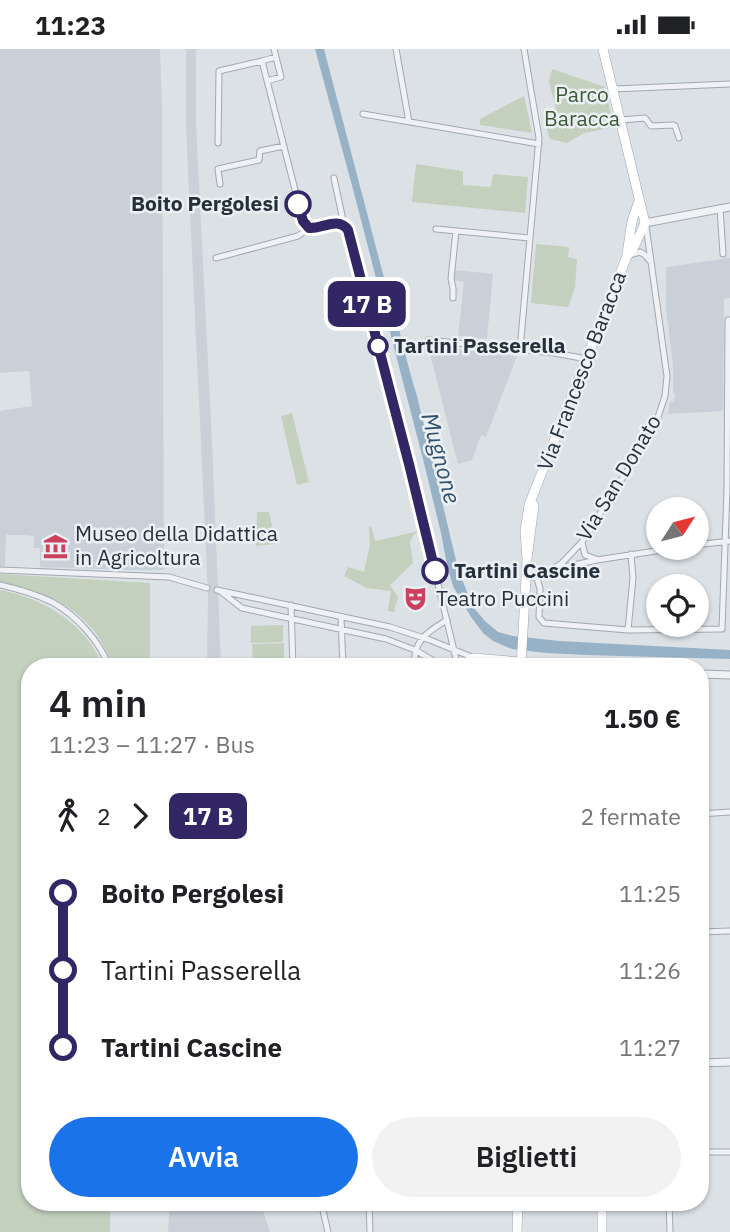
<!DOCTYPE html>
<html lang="it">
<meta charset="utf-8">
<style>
body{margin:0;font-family:"IBM Plex Sans",sans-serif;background:#f2f2f2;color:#202124;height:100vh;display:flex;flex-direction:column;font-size:26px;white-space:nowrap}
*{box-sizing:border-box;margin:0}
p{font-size:23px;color:#757577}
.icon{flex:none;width:38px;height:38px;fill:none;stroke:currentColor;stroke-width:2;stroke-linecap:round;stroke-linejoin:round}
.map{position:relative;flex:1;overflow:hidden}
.panel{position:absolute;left:21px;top:609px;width:688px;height:553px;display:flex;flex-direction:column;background:#fff;border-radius:28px;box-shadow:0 2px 5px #0004}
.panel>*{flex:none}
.badge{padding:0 14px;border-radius:10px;font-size:24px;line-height:46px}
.needle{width:46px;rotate:54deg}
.tools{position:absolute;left:646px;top:448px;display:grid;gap:14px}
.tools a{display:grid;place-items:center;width:63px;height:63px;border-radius:50%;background:#fff;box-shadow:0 2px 5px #0004;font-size:35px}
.map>.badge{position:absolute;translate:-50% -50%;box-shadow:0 0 0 4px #fff}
.legs{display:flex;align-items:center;gap:10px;height:77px;padding:0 28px;font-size:23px}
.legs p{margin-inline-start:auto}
.overview{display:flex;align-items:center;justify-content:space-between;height:119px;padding:0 28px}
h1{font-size:38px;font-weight:600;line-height:52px}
.cta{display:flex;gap:14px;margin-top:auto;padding:14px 28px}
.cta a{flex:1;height:80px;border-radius:42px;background:#1a73e8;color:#fff;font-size:28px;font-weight:600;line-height:80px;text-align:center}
.cta a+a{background:#f2f2f2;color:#202124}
ul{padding:0 28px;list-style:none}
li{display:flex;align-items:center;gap:24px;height:77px;font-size:26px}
li i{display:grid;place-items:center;width:10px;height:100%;margin:0 9px;background:currentColor}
li i::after{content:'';width:18px;height:18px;margin:-9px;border:5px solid;border-radius:50%;background:#fff}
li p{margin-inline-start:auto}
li:first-child i{background:linear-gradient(#0000 50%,currentColor 0)}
li:last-child i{background:linear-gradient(currentColor 50%,#0000 0)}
.status{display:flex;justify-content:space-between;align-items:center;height:49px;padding:0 35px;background:#fff;direction:ltr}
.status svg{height:19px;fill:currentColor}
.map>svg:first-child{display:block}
</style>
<div class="status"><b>11:23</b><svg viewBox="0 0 49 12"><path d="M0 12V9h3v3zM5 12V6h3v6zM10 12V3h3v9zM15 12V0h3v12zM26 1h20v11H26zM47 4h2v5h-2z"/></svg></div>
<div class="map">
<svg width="730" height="1183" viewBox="0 0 730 1183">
<rect width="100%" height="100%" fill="#dce1e6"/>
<path fill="#cad0d8" d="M0 0H160L162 59 164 521H134L40 518V499H34V487L25 486H6L5 517H0V362L32 357 29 322 0 324Z
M186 0H196V77L212 392 221 618H207L208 544 186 77Z
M730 209V249L724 250 723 362 668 365 670 353 674 352 675 346 673 343V315L666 260V218Z
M455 221 493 225 487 290 458 287 464 233 454 231Z
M428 297 517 307 486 388 481 386 472 411 458 415Z
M170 1153H260L270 1183H168Z"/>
<path fill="#c3d0bd" d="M552 20 605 38 614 78 584 84 567 94 550 90 543 69 549 68 556 60 549 33Z
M524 47 532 84 480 76V70Z
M416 115 463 122V136L491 138 493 125 528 128 525 164 412 153Z
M536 195 569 198 568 208 577 210 575 239 568 258 531 254Z
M292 364 309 433 297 436 281 367Z
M257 463H269L275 491 274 495 256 497Z
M371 477 375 492 419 482V483L414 485 410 493 413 514 390 536 398 548 394 563 388 562 391 542 367 539 344 527 348 518 364 523 370 496 369 478Z
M0 525 150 534V618H114C107 603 100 587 88 575 65 551 32 540 0 533Z
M0 541C43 549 87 575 103 618H30V1153H110V1183H0Z
M283 576V593L251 594V577Z
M284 594V618H253L252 595Z"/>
<path fill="#97b1c6" d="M315 0H324L388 244C400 278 406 313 417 347L458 520 473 558 485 572 498 583 513 587 559 592 730 601V610L586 606 546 604 512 600 493 592 483 584 471 568 453 537 447 516 441 484 423 410 354 144Z"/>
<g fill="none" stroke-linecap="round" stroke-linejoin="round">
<defs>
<path id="minor" d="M396 0 409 73
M276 8 262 12 303 172 309 179
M267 32 281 28 274 0
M613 40 730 35
M363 65 539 95
M621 71 645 69 651 77 673 76 675 77 679 89
M218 94 219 22 262 12
M334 129 344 176 347 181 409 415 458 618
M220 135 218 120 259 111 260 102 284 97
M720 159 723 205
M436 180 530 189
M629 206 640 203 645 206 650 212
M216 209 298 187 309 179C321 181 334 170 344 176
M453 249V239L451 230 456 182
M428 291 554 304 587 310
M520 300 539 89 524 0
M582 493 585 506 596 510
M696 496 730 492
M559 519 597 511 675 499
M0 521 169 528 207 539
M526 528 537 529 561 515 582 493 637 406 658 368 665 347 667 327 646 177
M537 529 540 540 539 568 544 574 628 581 722 580 727 441 728 271H730
M0 536C18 540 35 545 52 553 76 566 100 592 109 618
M217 541 390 578 430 591 474 609
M220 542 242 559 386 590 415 601 444 618
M291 556 293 618
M341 568 343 618
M628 581 633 529 631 505
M414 618C414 590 426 584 447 571
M700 765 730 763
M700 883 730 882
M700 1103H730
M321 1153 328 1183
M369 1153 370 1183
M669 1153 670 1183"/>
<path id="tertiary" d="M645 174 730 158
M521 613 595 618
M700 625 730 626
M700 1014 730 1013"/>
<path id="primary" d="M627 205 632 172 639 152
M527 510 525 482 529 456 627 207 635 196 645 174 603 0
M465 618 467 613 474 609 521 613
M521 618 527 510 534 456
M602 1153V1183
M517 1183 518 1153"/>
</defs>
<use href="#minor" stroke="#a2a8b0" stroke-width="7"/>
<use href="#tertiary" stroke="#a2a8b0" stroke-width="9"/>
<use href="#primary" stroke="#9ca6b2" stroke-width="10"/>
<use href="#minor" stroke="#eff1f5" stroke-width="5"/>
<use href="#tertiary" stroke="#eff1f5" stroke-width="7"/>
<use href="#primary" stroke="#fff" stroke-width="9"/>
</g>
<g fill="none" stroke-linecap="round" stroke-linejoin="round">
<defs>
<path id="line-1" d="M298 155 303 172 309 179C323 180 338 167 348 181L409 415 435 522"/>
</defs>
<use href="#line-1" stroke="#fff" stroke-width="16"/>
<use href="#line-1" stroke="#322665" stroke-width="10"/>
</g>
<defs>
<symbol id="museum-bare" viewBox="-9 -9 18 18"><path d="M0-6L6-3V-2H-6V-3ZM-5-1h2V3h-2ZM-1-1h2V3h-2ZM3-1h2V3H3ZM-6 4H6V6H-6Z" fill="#cb4160" stroke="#ebf0f4" stroke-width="2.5" paint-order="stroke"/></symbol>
<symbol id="theatre-bare" viewBox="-9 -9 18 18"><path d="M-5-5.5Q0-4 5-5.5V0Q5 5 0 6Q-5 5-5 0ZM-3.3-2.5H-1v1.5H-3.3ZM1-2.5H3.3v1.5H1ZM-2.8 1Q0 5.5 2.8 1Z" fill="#cb4160" stroke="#ebf0f4" stroke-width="2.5" paint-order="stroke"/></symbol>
</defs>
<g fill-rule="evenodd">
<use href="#museum-bare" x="38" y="480" width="35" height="35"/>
<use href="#theatre-bare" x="398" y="532" width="35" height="35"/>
</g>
<g fill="#fff" stroke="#322665" stroke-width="3.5">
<circle cx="298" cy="155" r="12"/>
<circle cx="378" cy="297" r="9"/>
<circle cx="435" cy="522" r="12"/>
</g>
<g text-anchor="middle" stroke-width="5" stroke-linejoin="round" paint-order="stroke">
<g font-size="21" fill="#3d5834" stroke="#ebf0f4">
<text x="582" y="53">Parco<tspan x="582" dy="24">Baracca</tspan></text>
</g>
<g font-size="21" font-weight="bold" fill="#26303c" stroke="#ebf0f4" text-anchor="start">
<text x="279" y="162" text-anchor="end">Boito Pergolesi</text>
<text x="394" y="304">Tartini Passerella</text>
<text x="454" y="529">Tartini Cascine</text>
</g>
<g font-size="21" fill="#26303c" stroke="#ebf0f4">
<text transform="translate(582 322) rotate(-69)" y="7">Via Francesco Baracca</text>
<text transform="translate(619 429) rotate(-59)" y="7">Via San Donato</text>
</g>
<g font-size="21" fill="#26303c" stroke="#ebf0f4" text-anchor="start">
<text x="75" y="492">Museo della Didattica<tspan x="75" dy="24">in Agricoltura</tspan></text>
<text x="436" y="557">Teatro Puccini</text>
</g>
<g font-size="23" font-style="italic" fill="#31516f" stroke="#ebf0f4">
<text transform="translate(441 409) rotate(75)" y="8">Mugnone</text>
</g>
</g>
</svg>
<div class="tools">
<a><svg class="needle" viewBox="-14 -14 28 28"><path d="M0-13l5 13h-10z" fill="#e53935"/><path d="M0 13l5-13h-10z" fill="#757577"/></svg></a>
<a><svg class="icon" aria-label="locate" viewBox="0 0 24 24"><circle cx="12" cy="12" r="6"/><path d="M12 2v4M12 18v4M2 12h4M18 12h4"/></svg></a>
</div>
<b class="badge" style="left:367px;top:255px;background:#322665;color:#fff">17 B</b>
<section class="panel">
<div class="overview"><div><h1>4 min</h1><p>11:23 – 11:27 · Bus</p></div><b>1.50 €</b></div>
<div class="legs"><svg class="icon" aria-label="walk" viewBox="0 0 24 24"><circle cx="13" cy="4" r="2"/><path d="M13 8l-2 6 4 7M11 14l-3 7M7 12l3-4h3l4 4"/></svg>2<svg class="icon" aria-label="forward" viewBox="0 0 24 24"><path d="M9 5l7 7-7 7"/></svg><b class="badge" style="background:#322665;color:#fff">17 B</b><p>2 fermate</p></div>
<ul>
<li><i style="color:#322665"></i><b>Boito Pergolesi</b><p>11:25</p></li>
<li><i style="color:#322665"></i><span>Tartini Passerella</span><p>11:26</p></li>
<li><i style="color:#322665"></i><b>Tartini Cascine</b><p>11:27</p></li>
</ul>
<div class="cta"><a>Avvia</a><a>Biglietti</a></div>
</section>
</div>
